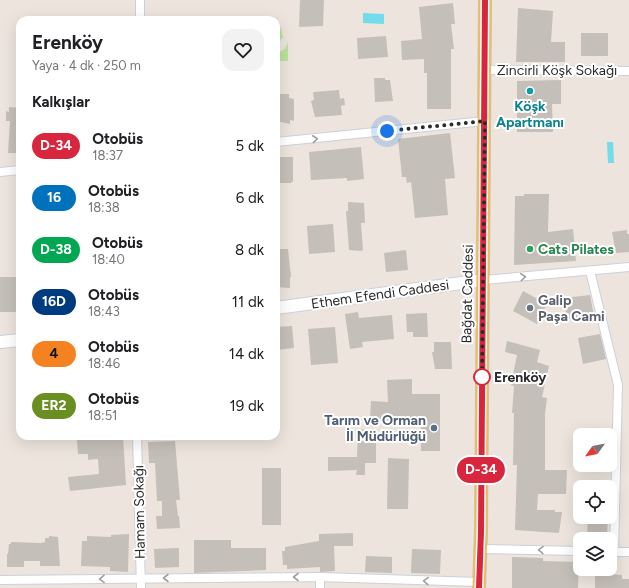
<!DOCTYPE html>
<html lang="tr">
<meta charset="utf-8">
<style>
body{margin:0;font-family:Figtree,sans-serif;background:#f2f2f2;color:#202124;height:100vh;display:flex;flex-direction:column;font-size:15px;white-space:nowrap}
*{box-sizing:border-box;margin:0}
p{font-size:13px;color:#757577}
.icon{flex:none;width:22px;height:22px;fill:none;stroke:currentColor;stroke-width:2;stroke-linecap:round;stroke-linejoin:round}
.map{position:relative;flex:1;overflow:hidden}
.side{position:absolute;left:16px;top:16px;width:264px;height:424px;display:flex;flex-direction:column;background:#fff;border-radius:12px;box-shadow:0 4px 16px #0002}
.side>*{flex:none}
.badge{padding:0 8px;border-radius:13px;font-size:14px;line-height:26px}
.needle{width:26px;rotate:237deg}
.controls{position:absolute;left:573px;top:428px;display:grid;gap:8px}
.controls a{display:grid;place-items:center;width:44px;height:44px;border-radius:8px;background:#fff;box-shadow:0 4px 16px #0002;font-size:20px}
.you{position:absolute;width:20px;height:20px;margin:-10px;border:3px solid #fff;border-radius:50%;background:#1a73e8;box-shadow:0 0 0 6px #1a73e833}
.map>.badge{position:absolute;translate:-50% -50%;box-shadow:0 0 0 2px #fff}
h2{padding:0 16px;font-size:15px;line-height:36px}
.round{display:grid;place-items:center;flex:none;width:42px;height:42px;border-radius:12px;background:#f2f2f2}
.summary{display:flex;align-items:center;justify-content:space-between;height:68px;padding:0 16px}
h1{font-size:19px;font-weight:700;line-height:30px}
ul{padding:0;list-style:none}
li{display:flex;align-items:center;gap:12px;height:52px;padding:0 16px}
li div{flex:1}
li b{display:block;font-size:15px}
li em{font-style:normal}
li .badge{min-width:44px;font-weight:700;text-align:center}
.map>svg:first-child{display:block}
</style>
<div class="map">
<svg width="629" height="588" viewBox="0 0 629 588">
<rect width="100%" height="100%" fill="#ece4dd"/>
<path fill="#bbe29b" d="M276 23 281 28 283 37 276 46 280 35Z
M288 42V61H276V54L285 49Z"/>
<path fill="#72dbec" d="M363 13 384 14V24L363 23Z
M607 142H613L614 163H608Z"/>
<path fill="#c5bfb9" d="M300 0H324L323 26 299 27Z
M453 3 455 24H451L454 49H451V109H427V73H424V59L402 60 401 41 422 39 419 7Z
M518 8 553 11 551 42H565V62H516Z
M581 33H608V56H581Z
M386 36 388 57 358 59 357 38Z
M374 78H385V80H390L393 101 375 102Z
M561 80V104H552L553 132H517V81Z
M339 90 340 99 344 98 345 105 341 106 342 115 315 117 311 101 314 100 313 92Z
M276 94H289V98L294 99V121L290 120V124L276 121Z
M9 107 20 108 19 153H8L10 121H6V111L9 112Z
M450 133 455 178 445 179 448 215 415 218 411 182 407 183 406 177H402L398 139Z
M361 147 364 179 347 181V178L311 180 309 152Z
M276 157H293V181L291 183H276Z
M524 194H549L548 232 573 229 576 261 514 265 515 196H524Z
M348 202 364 203 365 223H361L363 250 361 251 349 250 346 211H348Z
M333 224 335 252 309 254 307 226Z
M627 230V234H629V252L616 253 612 232Z
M280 249H288L291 277H290V288L276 287V250Z
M406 250 408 270 386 272 384 253Z
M0 277H16V279H19V289H16L17 311 15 312H0Z
M523 291 547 304 537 324 513 311Z
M590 295 594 316 569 319V313H566L564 298Z
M358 312 359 318 392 315 394 339 362 342 363 347 350 349 345 314Z
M427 313 428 337H413V332H407L406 314Z
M292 326 294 348 276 350V327Z
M335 327 338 363 311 365 308 329Z
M600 334 606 359 583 364 578 338Z
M507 341 540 350 537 362 549 366 542 397 547 398 545 414V470H567L566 494H538L537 510H555V512H562L559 533 515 530 517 465H513L514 413H512L514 386 511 385 517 355 505 352Z
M434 342H451L452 369H435L432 352H434Z
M412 379V394H440V451H421V421L370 420 371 401 388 402 387 380Z
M358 429 376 430V463H365V475H356L357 470 328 471V457H357Z
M123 436 126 485 70 491 68 477 99 474 98 459 88 460V454H78L77 440Z
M175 441 180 500H176L178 516H179L180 528 157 529 156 516H162V501H157L155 463H149L148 442Z
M388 458 409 459 408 509H387Z
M262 468H281V525H262Z
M588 517H608L607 536 587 535Z
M353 533V546H334L335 571 320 572V567L287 569V565H283L282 551H285V547L319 541V534Z
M129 534 128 572 110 571V567L81 566 82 541H87V536L111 537V535Z
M49 536 58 537 60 566H40V561H24V567H7V554H8L9 544H11V542L41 543 45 542V538H49Z
M194 540H231V548H266V570L194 573Z
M179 548V567L155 568 154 549Z
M412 549 441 550 440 574 411 573Z
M366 556 392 557V573L365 572Z
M512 557 543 558V561L579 562 578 588H512Z
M595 573 622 575V579H629V588H595Z"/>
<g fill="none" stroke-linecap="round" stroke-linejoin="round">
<defs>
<path id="minor" d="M140 20V0
M485 70 629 71
M276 142 485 121
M0 172 20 170
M590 271 618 385 614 552
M484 280 629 267
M137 436 141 588
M481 549 580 551
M610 552H629
M0 580 320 577 479 582
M320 588V577"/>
<path id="secondary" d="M276 308 484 280
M0 342 20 340"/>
<path id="primary" d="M479 588 481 532 485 0"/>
</defs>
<use href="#minor" stroke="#cbd1dc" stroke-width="10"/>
<use href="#secondary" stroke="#cbd1dc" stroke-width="14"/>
<use href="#primary" stroke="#c4c4c4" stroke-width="14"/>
<use href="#minor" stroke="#fff" stroke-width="8"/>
<use href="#secondary" stroke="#fff" stroke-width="12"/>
<use href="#primary" stroke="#eebc60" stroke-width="13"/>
</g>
<defs><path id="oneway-chevron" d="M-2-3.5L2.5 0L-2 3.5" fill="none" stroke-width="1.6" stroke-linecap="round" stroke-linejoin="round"/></defs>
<g stroke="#a0a0a0">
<use href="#oneway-chevron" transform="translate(315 139) rotate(-6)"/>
<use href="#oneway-chevron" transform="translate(523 277) rotate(-5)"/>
<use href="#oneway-chevron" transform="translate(541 550) rotate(-179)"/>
<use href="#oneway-chevron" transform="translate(296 577) rotate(180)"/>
<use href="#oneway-chevron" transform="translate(166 578) rotate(180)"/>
<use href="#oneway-chevron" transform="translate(102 579) rotate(179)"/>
<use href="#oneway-chevron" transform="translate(426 581) rotate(-178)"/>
</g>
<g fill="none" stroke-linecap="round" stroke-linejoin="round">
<defs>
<path id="line" d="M479 588 481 532 485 0"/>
</defs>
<use href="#line" stroke="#fff" stroke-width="9"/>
<use href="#line" stroke="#d7263d" stroke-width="6"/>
<path stroke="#2b2b2b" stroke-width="4" stroke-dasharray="0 7.2" d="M387 131 485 121 482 377"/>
</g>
<circle fill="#0f9aa8" stroke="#fff" stroke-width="1.5" cx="530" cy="91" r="4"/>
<circle fill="#2e9e5b" stroke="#fff" stroke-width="1.5" cx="530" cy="249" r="4"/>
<circle fill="#6b7280" stroke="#fff" stroke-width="1.5" cx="530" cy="308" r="4"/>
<circle fill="#fff" stroke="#d7263d" stroke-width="2" cx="482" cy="377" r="8"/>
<circle fill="#5c6f8a" stroke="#fff" stroke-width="1.5" cx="434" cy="428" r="4"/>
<g text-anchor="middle" stroke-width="4" stroke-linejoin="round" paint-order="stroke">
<g font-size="14" fill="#2b2b2b" stroke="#fff">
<text x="557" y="75">Zincirli Köşk Sokağı</text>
<text transform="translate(380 294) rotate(-8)" y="5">Ethem Efendi Caddesi</text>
<text transform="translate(467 294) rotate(-89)" y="5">Bağdat Caddesi</text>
<text transform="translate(139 512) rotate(-91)" y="5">Hamam Sokağı</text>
</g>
<g font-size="14" font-weight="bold" fill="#0d838f" stroke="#fff">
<text x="530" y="111">Köşk<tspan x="530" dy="16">Apartmanı</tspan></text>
</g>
<g font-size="14" font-weight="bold" fill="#27864d" stroke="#fff" text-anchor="start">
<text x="538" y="254">Cats Pilates</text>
</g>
<g font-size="14" font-weight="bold" fill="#5b616d" stroke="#fff" text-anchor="start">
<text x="538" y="305">Galip<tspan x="538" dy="16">Paşa Cami</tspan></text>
</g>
<g font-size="14" font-weight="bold" fill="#2b2b2b" stroke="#fff" text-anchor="start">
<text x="494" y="382">Erenköy</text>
</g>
<g font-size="14" font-weight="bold" fill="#4e5e75" stroke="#fff" text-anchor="end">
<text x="426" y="425">Tarım ve Orman<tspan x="426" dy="16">İl Müdürlüğü</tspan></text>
</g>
</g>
</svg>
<div class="controls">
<a><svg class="needle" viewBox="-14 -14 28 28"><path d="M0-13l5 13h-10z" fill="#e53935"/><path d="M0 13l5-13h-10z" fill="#757577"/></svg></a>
<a><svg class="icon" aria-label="locate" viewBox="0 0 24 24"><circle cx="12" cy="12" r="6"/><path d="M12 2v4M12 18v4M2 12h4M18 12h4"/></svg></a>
<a><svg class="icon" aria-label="layers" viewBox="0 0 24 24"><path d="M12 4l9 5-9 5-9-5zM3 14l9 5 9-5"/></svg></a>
</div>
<div class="you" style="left:387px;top:131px"></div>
<b class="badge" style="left:481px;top:470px;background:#d7263d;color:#fff">D-34</b>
<section class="side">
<div class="summary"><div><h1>Erenköy</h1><p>Yaya · 4 dk · 250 m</p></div><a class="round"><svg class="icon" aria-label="heart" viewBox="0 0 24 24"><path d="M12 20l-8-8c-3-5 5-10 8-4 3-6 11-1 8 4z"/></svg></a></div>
<h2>Kalkışlar</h2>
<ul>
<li><span class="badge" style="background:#d7263d;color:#fff">D-34</span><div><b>Otobüs</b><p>18:37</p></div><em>5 dk</em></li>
<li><span class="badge" style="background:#0072bc;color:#fff">16</span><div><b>Otobüs</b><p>18:38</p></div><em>6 dk</em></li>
<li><span class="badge" style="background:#00a651;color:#fff">D-38</span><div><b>Otobüs</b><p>18:40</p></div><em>8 dk</em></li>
<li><span class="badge" style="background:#003b80;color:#fff">16D</span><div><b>Otobüs</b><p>18:43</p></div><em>11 dk</em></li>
<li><span class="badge" style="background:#f58220;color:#111">4</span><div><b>Otobüs</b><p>18:46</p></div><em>14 dk</em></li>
<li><span class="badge" style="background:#6b8e23;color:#fff">ER2</span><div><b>Otobüs</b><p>18:51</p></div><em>19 dk</em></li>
</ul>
</section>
</div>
